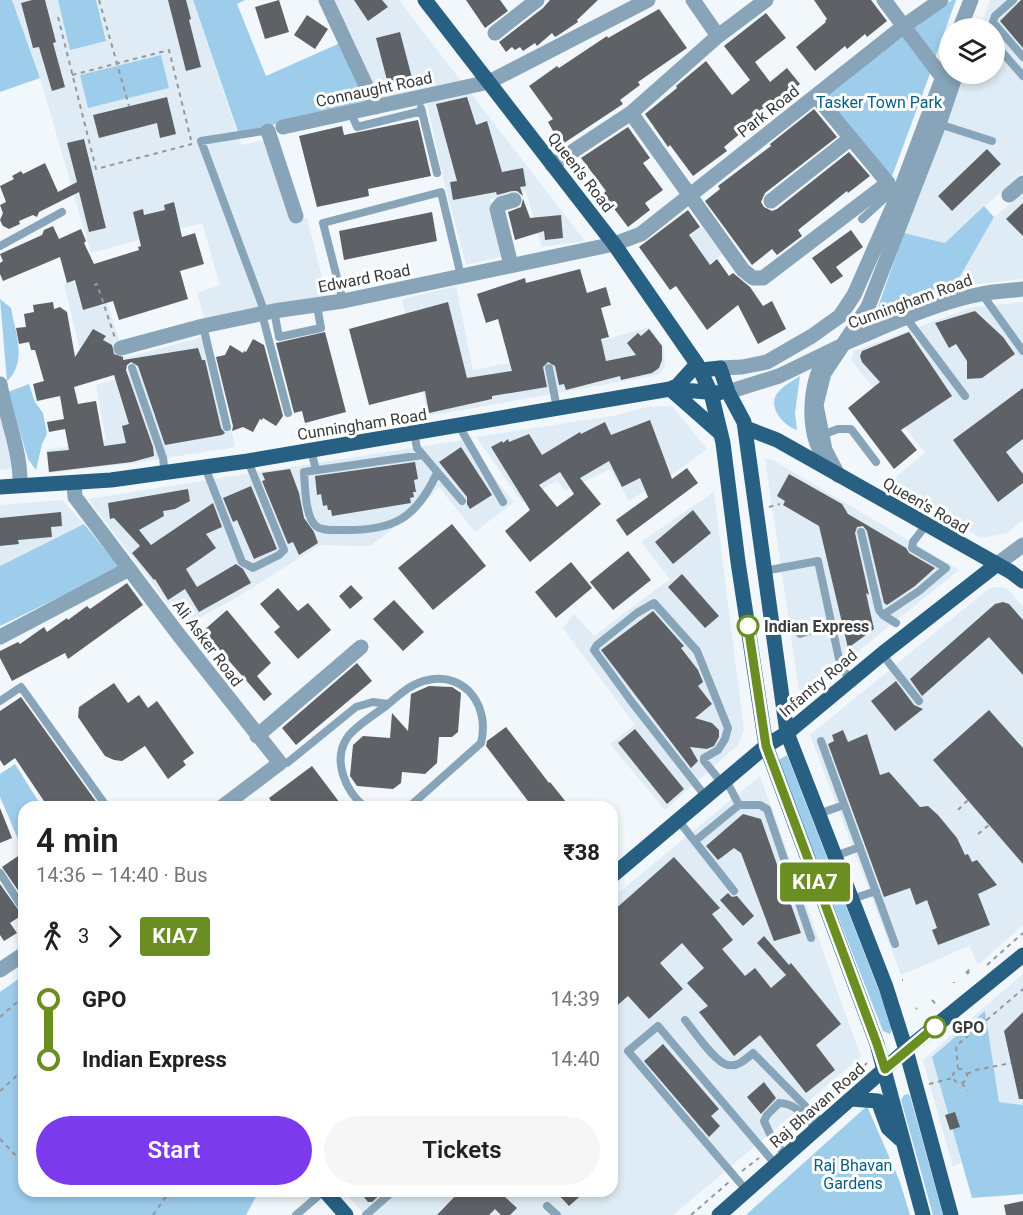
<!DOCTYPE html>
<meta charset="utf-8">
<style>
body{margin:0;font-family:Roboto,sans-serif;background:#f6f6f6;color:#202124;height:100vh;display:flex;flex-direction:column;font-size:22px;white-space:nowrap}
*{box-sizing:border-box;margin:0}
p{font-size:20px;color:#757577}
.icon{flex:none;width:33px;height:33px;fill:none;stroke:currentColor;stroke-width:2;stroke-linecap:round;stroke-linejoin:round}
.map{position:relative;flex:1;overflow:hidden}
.sheet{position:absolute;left:18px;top:801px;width:600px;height:396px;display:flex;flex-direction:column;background:#fff;border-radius:18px;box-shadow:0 3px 9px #0003}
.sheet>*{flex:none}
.badge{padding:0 12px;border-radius:4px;font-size:21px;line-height:39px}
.fabs{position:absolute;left:939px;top:18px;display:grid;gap:12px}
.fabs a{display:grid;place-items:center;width:66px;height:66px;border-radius:50%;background:#fff;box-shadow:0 3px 9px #0003;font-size:30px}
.map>.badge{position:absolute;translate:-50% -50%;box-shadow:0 0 0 3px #fff}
.legs{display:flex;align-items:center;gap:9px;height:66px;padding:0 18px;font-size:20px}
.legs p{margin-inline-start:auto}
.head{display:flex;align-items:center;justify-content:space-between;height:102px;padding:0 18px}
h1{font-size:33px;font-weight:600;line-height:45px}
.primary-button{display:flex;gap:12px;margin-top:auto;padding:12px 18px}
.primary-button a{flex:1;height:69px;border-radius:36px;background:#7c3aed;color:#fff;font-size:24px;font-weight:600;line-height:69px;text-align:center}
.primary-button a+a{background:#f6f6f6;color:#202124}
ul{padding:0 18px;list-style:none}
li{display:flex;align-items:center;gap:21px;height:60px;font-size:22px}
li i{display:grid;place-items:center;width:9px;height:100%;margin:0 8px;background:currentColor}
li i::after{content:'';width:15px;height:15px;margin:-8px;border:4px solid;border-radius:50%;background:#fff}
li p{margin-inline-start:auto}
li:first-child i{background:linear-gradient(#0000 50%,currentColor 0)}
li:last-child i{background:linear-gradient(currentColor 50%,#0000 0)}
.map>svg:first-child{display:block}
</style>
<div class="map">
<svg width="1023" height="1215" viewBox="0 0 1023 1215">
<rect width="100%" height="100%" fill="#f1f7fa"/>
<path fill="#e0ecf5" d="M12 0H193L241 145 265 140 291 222 307 218 327 296 206 323 197 293 220 285 202 223 91 253 40 78Z
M331 0H399L461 81 379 100Z
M990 0H1023V172L945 243 904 233 964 74H994V28H980Z
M469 91 585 241 542 247 526 191 490 199 503 256 466 265 444 182 427 104Z
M1023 193V279L954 287 994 217Z
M702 227 722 254 682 285 648 240 660 231 666 238H687Z
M98 275 125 358 210 335 235 447 128 464 49 473 46 450 106 440 96 385 132 374 126 363 80 350 64 284Z
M456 286 473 370 557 354 649 327 664 347 665 367 658 375 428 416 402 299Z
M1023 302V520L1007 533 981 538 889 486 898 475 925 453 851 360 854 351 969 308Z
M0 392 13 468 0 470Z
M672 406 707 449 677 471 629 501 610 469 565 491 557 480 522 502 476 437 612 416 647 407Z
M463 440 514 502 475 532 439 487 420 508 370 546 320 545 239 596 185 626 88 499Z
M765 459H771L959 570 800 698Z
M714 492 744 730 738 745 665 810 610 744 635 725 563 628 574 614 594 636 670 579 641 542Z
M62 500 84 524 0 566V505Z
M995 587H1003L1009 590 1023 607V925L978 965 969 946 901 975 810 735 987 590Z
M760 776 861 1057 673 1215H365L343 1191H612V898Z
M1023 974V1128L953 1167 923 1060Z"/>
<path fill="#9ecdec" d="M0 0H12L40 78 0 92Z
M58 0H96L106 41 70 50Z
M193 0H245L237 4 266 76 340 43 368 105 238 132Z
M952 0H956L935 58 913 29Z
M904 36 931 71 891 179 824 96Z
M161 55 169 88 88 108 80 75Z
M984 206 994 217 954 287 877 310 904 233 945 243Z
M0 299 11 308C15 332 28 362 7 381Z
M800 376 795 413 797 430C782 425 765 404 780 390 786 384 794 380 800 376Z
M29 384 35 402 43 413 47 434 42 444 36 470 28 459 8 392Z
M84 524 120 568 0 626V566Z
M787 755 893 1027 890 1034 883 1031 777 761Z
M15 764 42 807H24V834L18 839 0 797V774Z
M24 975V1191H259L246 1215H0V992Z
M985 1011 999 1102 1023 1105V1194L972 1198 932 1057Z
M908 1094 910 1096 943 1215H933L901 1100 904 1095Z
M867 1106 900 1182 910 1215H746Z"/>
<path fill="#5e6266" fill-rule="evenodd" d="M32 0H45L56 42 53 43 65 87 52 91 39 47 33 48 21 3Z
M168 0H186L191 19 189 20 201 67 186 71Z
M279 0 289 32 265 39 255 7Z
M354 0H382L388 7 368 21Z
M466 0H500L508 11 485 28Z
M550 0H598L577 20 578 22 557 36 555 37 552 33 537 46 535 43 523 51 520 47 515 50 512 47 506 52 499 42 543 8Z
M814 0H871L887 21 867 37 865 34 847 49 845 46 815 71 796 47 826 22 825 21 827 19Z
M1021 0H1023V48L1000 21Z
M659 9 687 48 638 82 640 85 620 100 623 104 561 145 548 122 553 119 529 86 557 66 559 68 607 36 608 38Z
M766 13 786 38 755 62 770 82 787 68 800 84 724 147 727 151 693 176 670 145 668 147 645 114 677 88 676 86 706 61 732 95 750 80 724 46Z
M307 15 328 29 315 49 294 35Z
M400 32 412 78 388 84 376 38Z
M167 97 176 134 160 138 157 123 99 138 93 115Z
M467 97 476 125 487 121 502 172 523 168 526 186 520 187 523 196 517 191H512L497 195 496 192 453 200 450 182 457 181 436 104Z
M814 109 837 137 765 193 761 202 764 207 772 211 777 209 849 152 870 176 848 193 847 191 798 230 802 236 794 242 777 255 772 249 752 265 705 201 720 189 718 186 771 146 770 144Z
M418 120 431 176 368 189 369 196 317 207 299 136 342 126 344 135Z
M628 127 650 158 643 163 663 190 645 203 650 210 628 227 603 194 606 191 581 158Z
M84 139 106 228 89 232 79 192 39 212 37 217 33 215 19 221 20 224 9 229 3 226 0 220 3 213 0 205 6 202 0 186 14 179 12 176 21 171 23 174 45 163 58 192 77 182 67 143Z
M987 149 1001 164 952 211 938 196Z
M523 199 530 218 561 215 563 238 545 240 544 231 515 240 508 212 521 207Z
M174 202 182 237 195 233 204 264 180 271 188 299 119 320 113 301 83 310 75 280 67 283 60 257 3 281 0 274V263L3 261 0 254 42 235 44 230 53 226 59 239 81 229 86 241 84 243 94 264 139 250 138 247 141 246 133 212 143 209 144 215 165 210 164 205Z
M1023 203V236L1006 219Z
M688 210 700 227 689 235 710 265 717 259 729 276 733 273 750 287 763 306 772 301 786 329 758 344 738 305 707 330 676 286 670 290 639 247Z
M432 212 437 241 344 260 339 231Z
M851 230 863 247 836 267 843 276 831 284 812 258Z
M580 269 587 293 606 287 611 305 601 308 609 337 601 339 606 361 636 355 627 343 638 333 641 336 649 329 662 346V360L659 368 652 373 621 380 620 376 566 390 564 384 559 385 555 366 548 362 543 367 547 387 492 396V399L429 413 425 391 369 405 349 329 448 302 467 378 512 371 498 319 486 323 477 294 525 278 526 283Z
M53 302 54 309 60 307 67 312 75 357 93 329 106 336 103 340 112 345 114 354 123 357V360L198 348 202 360H205L221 428 225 433 222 435 165 445 138 366 131 362 127 365 126 370 153 447 154 456 132 462 49 472 47 452 69 450 65 429 49 432 47 422 64 419 60 396 37 401 33 384 44 381 35 350H31L29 342 19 344 16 328 26 327 24 314 34 312 33 305ZM114 375 129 424 122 426 126 443 104 446 96 401 78 404 74 387Z
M975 311 1003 337 1015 354 982 378 967 379V361L956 344 949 348 935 323Z
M325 332 346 412 305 423 302 411 294 413 276 343Z
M909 332 952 396 901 430 917 450 894 469 848 408 880 382 862 362 860 356 862 351Z
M253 339 264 345 283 416 276 426 263 418 262 420 260 419 253 432 243 427 232 431 233 426 216 357 225 355 230 345 243 353 244 351 246 352Z
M1023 388V439L1006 452 1023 474V483L998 502 953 440Z
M650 420 672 479 687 468 698 483 627 536 616 520 648 497 640 478 622 487 609 461 580 478 601 504 530 562 505 531 530 510 491 447 502 441 503 443 508 439 509 442 529 434 542 455 580 432 581 434 605 422 611 435ZM560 472 574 494 557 507 539 485Z
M461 447 492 495 470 509 467 504V497L439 462Z
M415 462 418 479 414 480 416 492H413L414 497 410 498 411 503 332 516 331 510H328L327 505 323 506 321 494 317 495 315 476Z
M290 469 299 493 304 518 314 532 318 543 299 555 293 542 288 544 262 481 265 480 262 473Z
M789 474 842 504 848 514 906 548 909 553 935 568 915 586 887 605 884 603 867 531 863 526 857 527 855 533 869 595 866 593 874 629 848 648 819 526 783 505 785 501 777 496Z
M251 486 277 549 254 559 237 520 233 522 223 498Z
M188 489 190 501 175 509 163 511 164 516 139 530 151 545 213 503 222 527 206 534 216 548 186 569 197 587 236 564 243 569 251 583 199 612 185 589 168 600 155 579 154 580 132 553 140 546 114 518 110 519 108 503Z
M693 510 711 533 673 564 655 542Z
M61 512 62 526 51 527 52 537 18 540 19 544 0 546V518Z
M452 524 486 566 433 610 398 568Z
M628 551 651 580 613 610 590 582Z
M571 562 592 588 556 618 535 592Z
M682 574 719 616 705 628 668 587Z
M127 583 143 605 68 659 65 653 12 681 0 658V651L18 642 20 644 44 627 47 632 67 618 68 620 87 606 90 609Z
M351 585 363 598 350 609 339 596Z
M278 588 298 611 308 603 331 630 298 659 274 632 280 627 260 604Z
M394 600 424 632 403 651 373 619Z
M1003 602 1009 604 1023 620V675L989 637 922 696 910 679 995 604Z
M227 610 271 663 257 676 272 694 264 701 203 631Z
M653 611 684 646 681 648 698 670 703 682 698 686 712 704 695 718 712 723 719 730V737L714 746 707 749 690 747 698 761 691 768 601 650Z
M357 663 372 681 296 745 282 728Z
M896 681 914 705 923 709 895 731 871 701Z
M114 683 128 703 139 695 148 708 157 701 194 753 183 761 186 765 168 779 145 746 122 761 114 760 105 756 78 717 79 707Z
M429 686 452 687 461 693 458 732 452 737H439L437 763 425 774 402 772 401 783 393 789 357 786 350 776 353 745 363 736 390 738 392 713 408 731 411 694Z
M21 697 100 807H48L15 758 4 766 0 760V711Z
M989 710 1023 748V864L933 760Z
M506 727 549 783 550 782 570 807H520L528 801 486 746 487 741Z
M635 729 684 789 667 804 618 743Z
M843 730 848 742 867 734 880 775 889 772 920 807 928 806 938 815 957 838 965 855 968 854 972 862 977 860 997 885 978 894 990 925 938 945 932 930 937 928 927 900 916 905 910 888 884 897 828 744 834 741 832 735Z
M312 766 343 807H275L269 798Z
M0 808 12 838 0 843Z
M743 814 761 819 801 933 774 941 741 853 734 848 718 860 706 846Z
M24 852V899L2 867Z
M674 857 720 908 712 914 733 940 722 949 745 976 755 968 771 988 786 975 757 943 764 936 789 965 791 963 841 1024 816 1045 835 1070 806 1093 760 1035 734 1056 699 1012 708 1006 687 983 704 968 682 943 660 963 683 989 649 1019 628 996 612 1010V912Z
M0 884 22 915 10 923 17 933 4 941 0 935Z
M728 893 732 897 737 896 754 916 743 926 720 900Z
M1023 1012V1099H1019L1004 1031Z
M663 1044 719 1109 711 1116 720 1126 709 1137 644 1061Z
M764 1082 776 1098 761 1114 747 1097Z
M955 1112 960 1127 950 1130 945 1115Z
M359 1191H384L372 1202H368Z
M460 1191H511L505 1197 517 1208 510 1215H501L495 1209 489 1215H437Z
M555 1191H586L569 1206Z
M1023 1201V1215H1006L1004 1205Z"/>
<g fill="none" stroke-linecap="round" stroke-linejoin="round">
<path stroke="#94989a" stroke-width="2" stroke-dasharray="4.5 4.5" stroke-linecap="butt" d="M99 0 129 106
M58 17 96 169 192 144
M72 75 169 50 191 140
M94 285 97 284 115 338
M321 425 323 434
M769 507 780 504
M958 810 968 800
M978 834 989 825
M987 965 1023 933
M966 973 970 969 971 970 967 974
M902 980H903
M954 982V983
M932 1000 938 1007
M916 1009 917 1008
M0 1017 24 996
M953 1076a7 7 0 1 1 14 0a7 7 0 1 1-14 0Z
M958 1069 956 1046 1023 989
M967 1074 976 1070 1011 1063
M962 1083 967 1091
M929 1084 953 1078
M0 1091 24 1069
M818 1107 867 1063
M784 1136 800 1122
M0 1139 21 1161
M742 1171 759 1158
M153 1215 170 1191
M691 1215 729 1182"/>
<path stroke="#88a4b8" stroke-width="8" d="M1013 0 995 16 993 22 1023 57
M972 27 975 28
M994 43 1023 76
M421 108 437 173
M351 113 357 127 422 111
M939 124 992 141
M862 219 898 186
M0 246 62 212
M982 294 1023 351
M343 301 323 223 441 192 461 276
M274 311 279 337 321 328 317 306
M265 313 201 141 270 130
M262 314 288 413
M907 319 965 396
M203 326 227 427
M132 368 163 458 165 473
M549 368 557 408
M459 426 503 502
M414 433 417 448 462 501
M822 435 838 429H851L876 462
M311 450 316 470
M423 455 304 472C305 486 305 517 316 526 322 531 335 530 343 530 393 531 416 519 437 473
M822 460C819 455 815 449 813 443 805 418 807 378 823 357
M205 467 242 562 253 568 279 555 284 550 248 461
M861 532 879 610 883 615 896 623
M764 571 818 561 841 668 851 679
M883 615 919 591 946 568 912 548 913 542 926 525
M800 634 830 624
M882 654 919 701
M0 701 21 687 107 807
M821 741 895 944
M280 763H287L356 707 373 702 388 704
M726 780 739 805
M706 797 631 701 594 650 597 645 637 613 654 603 697 651 728 728 725 739 718 750 704 758V761L722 783
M365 807C346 792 332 761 347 738 353 728 375 714 386 706 398 696 411 683 428 680 467 672 490 708 481 743L409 807
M818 814 844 805
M678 820 734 891
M695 841 739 805H760L767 809 811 938
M835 856 860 847
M0 873 24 910
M852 899 876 891
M685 1020C694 1031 715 1063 728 1065 738 1067 746 1059 753 1053L823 1124
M786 1156 770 1134 764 1121 767 1115 779 1103C796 1103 806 1118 817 1129
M747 1191 628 1051 658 1026 776 1165
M547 1206 557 1215
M296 1215 324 1191
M366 1215 393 1191"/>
<path stroke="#88a4b8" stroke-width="15" d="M326 0 376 107
M693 0 718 36
M884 0 942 77
M495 33 537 0
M631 113 743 270 753 278H763L888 183 816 96
M283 127 489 82 648 0
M268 131 296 216
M552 165 631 113 718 36 766 0
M1009 195 1023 183
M771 201 851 138
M511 265 497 209 501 204 514 200
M845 343C889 325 934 303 981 294 995 291 1009 291 1023 289
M121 348 203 326 274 311 343 301 614 244 641 234 904 26 941 0
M0 384C6 418 21 451 20 485
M0 637 129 569
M257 736 361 647"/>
<path stroke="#88a4b8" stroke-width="15" d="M960 28 971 0
M720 368 742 367 767 362 812 336 840 316 854 295 902 186 950 58
M728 392 779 376 843 345
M838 475 825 450 816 405 824 373 868 307 939 124 956 74
M74 483 75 497 178 634 280 763 222 807
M996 565 1023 545
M0 970 24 954"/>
<path stroke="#276082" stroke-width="15" d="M425 0 614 244 697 364 711 393 723 443 738 562 766 746 877 1044 923 1215
M701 370 720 368 728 392 744 422 787 733 886 987 906 1050 951 1215
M670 389 721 434
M670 389 677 386 697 364
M746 428 777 440 1011 572 1023 581
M0 487 111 480 248 461 670 389 719 393
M612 876 766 746 787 733 882 654 996 565
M851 1099 878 1101 888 1128 900 1139
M325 1191 346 1215
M719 1215 906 1050 1023 955"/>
</g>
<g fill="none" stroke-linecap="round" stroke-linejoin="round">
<defs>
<path id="line-1" d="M748 626 766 746 877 1044 885 1069 935 1027"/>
</defs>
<use href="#line-1" stroke="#fff" stroke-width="14"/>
<use href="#line-1" stroke="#6b8e23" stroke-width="9"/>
</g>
<g fill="#fff" stroke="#6b8e23" stroke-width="3">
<circle cx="748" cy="626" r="10"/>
<circle cx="935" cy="1027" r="10"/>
</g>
<g text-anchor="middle" stroke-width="6" stroke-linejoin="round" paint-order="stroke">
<g font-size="16" fill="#393b3c" stroke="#fff">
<text transform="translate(374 89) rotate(-12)" y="6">Connaught Road</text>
<text transform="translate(768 111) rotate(-38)" y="6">Park Road</text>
<text transform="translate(581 172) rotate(52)" y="6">Queen's Road</text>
<text transform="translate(364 278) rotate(-11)" y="6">Edward Road</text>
<text transform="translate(910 301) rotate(-20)" y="6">Cunningham Road</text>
<text transform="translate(362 424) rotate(-9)" y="6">Cunningham Road</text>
<text transform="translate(926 505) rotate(30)" y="6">Queen's Road</text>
<text transform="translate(208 643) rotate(53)" y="6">Ali Asker Road</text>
<text transform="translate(818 683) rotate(-40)" y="6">Infantry Road</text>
<text transform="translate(817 1105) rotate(-41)" y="6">Raj Bhavan Road</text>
</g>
<g font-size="16" fill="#065f89" stroke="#fff">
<text x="879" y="108">Tasker Town Park</text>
<text x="853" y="1171">Raj Bhavan<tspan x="853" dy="18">Gardens</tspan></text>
</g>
<g font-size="16" font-weight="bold" fill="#393b3c" stroke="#fff" text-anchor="start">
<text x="764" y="632">Indian Express</text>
<text x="952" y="1033">GPO</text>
</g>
</g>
</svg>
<div class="fabs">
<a><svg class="icon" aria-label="layers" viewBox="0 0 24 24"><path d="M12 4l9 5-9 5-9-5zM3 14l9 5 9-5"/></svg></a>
</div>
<b class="badge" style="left:815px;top:882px;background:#6b8e23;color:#fff">KIA7</b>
<section class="sheet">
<div class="head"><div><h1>4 min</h1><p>14:36 – 14:40 · Bus</p></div><b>₹38</b></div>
<div class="legs"><svg class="icon" aria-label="walk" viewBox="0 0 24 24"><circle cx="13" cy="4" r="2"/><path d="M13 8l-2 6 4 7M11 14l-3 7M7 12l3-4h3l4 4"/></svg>3<svg class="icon" aria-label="forward" viewBox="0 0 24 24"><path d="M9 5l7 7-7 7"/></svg><b class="badge" style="background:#6b8e23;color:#fff">KIA7</b></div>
<ul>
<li><i style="color:#6b8e23"></i><b>GPO</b><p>14:39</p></li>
<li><i style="color:#6b8e23"></i><b>Indian Express</b><p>14:40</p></li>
</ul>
<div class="primary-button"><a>Start</a><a>Tickets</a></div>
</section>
</div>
